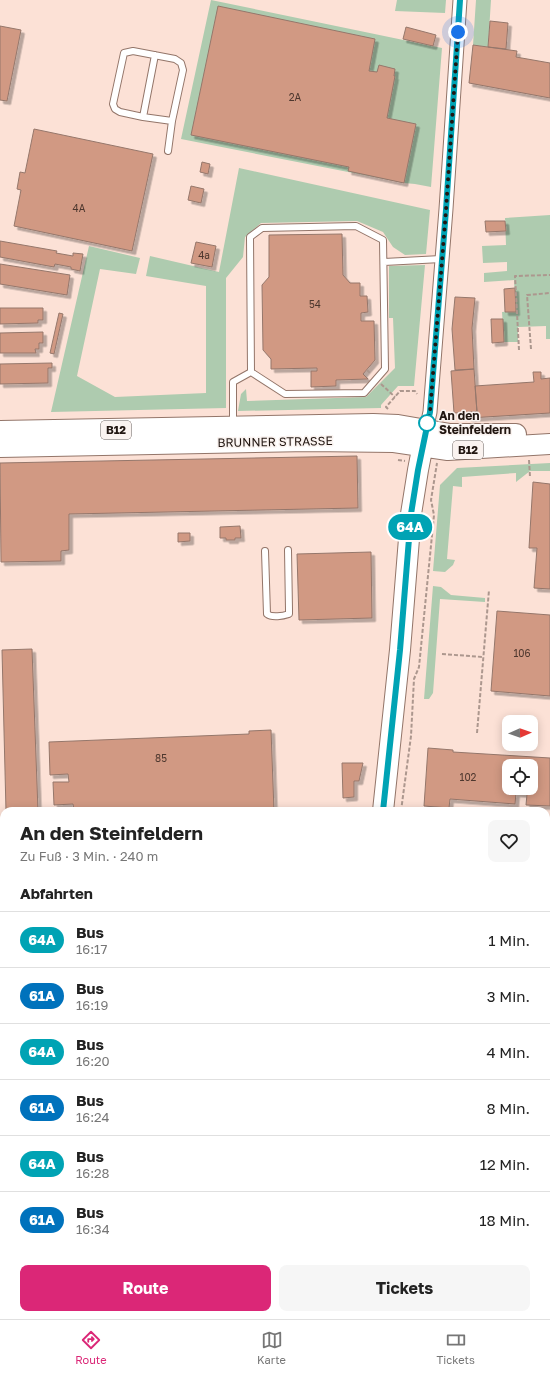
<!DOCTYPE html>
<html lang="de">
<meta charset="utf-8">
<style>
body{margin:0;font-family:"Golos Text",sans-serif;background:#f6f6f6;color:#222;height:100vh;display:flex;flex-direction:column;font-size:15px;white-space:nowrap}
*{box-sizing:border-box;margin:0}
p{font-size:13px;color:#767676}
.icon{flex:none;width:22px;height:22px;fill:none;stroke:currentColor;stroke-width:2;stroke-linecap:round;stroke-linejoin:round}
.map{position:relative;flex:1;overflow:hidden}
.sheet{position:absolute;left:0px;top:807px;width:550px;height:512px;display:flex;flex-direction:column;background:#fff;border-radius:12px 12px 0 0;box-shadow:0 2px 10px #0003}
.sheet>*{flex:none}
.badge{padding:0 8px;border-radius:13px;font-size:14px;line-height:26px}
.needle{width:26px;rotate:88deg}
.fabs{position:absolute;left:502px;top:715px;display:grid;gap:8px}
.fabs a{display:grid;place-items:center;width:36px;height:36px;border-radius:8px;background:#fff;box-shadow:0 2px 10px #0003;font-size:20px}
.you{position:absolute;width:20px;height:20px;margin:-10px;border:3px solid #fff;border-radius:50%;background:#1a73e8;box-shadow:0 0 0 6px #1a73e833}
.map>.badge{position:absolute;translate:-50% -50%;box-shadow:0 0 0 2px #fff}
h2{padding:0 20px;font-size:15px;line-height:36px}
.round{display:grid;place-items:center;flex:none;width:42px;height:42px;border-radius:8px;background:#f6f6f6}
.overview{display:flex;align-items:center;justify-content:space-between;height:68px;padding:0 20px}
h1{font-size:19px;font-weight:700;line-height:30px}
.button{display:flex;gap:8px;margin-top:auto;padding:8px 20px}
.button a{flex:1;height:46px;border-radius:8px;background:#db2777;color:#fff;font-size:16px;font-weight:700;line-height:46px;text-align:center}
.button a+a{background:#f6f6f6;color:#222}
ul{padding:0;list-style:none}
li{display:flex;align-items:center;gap:12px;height:56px;padding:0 20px;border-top:1px solid #e0e0e0}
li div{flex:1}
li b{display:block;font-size:15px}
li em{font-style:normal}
li .badge{min-width:44px;font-weight:700;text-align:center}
.dock{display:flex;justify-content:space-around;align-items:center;height:56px;border-top:1px solid #e0e0e0;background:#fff;font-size:11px;color:#767676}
.dock a{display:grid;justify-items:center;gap:2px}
.dock .selected{color:#db2777}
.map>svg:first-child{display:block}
</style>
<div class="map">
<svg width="550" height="1319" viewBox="0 0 550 1319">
<defs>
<filter id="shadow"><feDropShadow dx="3.5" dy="3.5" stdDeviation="0" flood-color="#0004"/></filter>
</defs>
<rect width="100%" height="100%" fill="#fce1d6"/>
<path fill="#aecbaf" d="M211 0 442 48 431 187 415 184 404 183 181 139Z
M397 0H446L445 13 395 11Z
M476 0H491L488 47 473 45Z
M239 168 430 210 426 254 405 255 393 247 383 232 357 221 261 223 245 237 243 257 226 278V408L51 412 89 246 140 258 136 274 100 269 77 376 115 397 206 393V286L146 276 150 256 219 272Z
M550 215V339H546V326L518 327V342H504L502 312 516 311 514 280 484 282V273L507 271V262L483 263 482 246 506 245 505 218Z
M425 265 414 386H398L381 405V408L238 411 241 394 246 389 247 401 366 397 395 368 393 318H389V266Z
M550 463V471H530L516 482V473L462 477V487L453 486 447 559 455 560 453 565 445 572 433 571 440 485 457 468Z
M433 586 441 587 451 595 485 598V602L440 599 433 693 429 699H424Z"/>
<path fill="#d19983" stroke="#95776b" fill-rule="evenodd" filter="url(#shadow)" d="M218 6 375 39 369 71 377 72 379 65 395 69 394 76H395L387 118 416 124 404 183 348 171 349 167 191 135Z
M490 21 508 23 506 49 488 47Z
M0 26 21 30 7 101 0 100Z
M406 27 436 35 433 46 403 39Z
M473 45 517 51 516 57 550 63V98L469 83Z
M34 129 153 154 132 251 14 226 21 190 17 189 20 172 25 173Z
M202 162 210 164 208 174 200 172Z
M191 186 204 189 201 203 188 200Z
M485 221H505L506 231 486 232Z
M342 234 343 275 350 283H360V296H367L368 312 361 313V321H374L375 360 363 374 368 379 336 380V386L311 387V371H317V368L271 369V359L263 350 262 285 269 277V235Z
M0 241 57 251 56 253 73 256V253L83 254 80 271 71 269V267L55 264 54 267 0 257Z
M196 242 216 246 212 267 191 263Z
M0 264 70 275 67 295 0 284Z
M515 288 516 312H505L504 289Z
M455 297 475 298 472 328 474 369 455 370 452 329Z
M0 308H43V320H38V323L0 324Z
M59 313 63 314 54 354 50 353Z
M491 319H503L504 342 492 343Z
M43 332V343H39V349H35L36 353H0V333Z
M52 363V368H48V383L0 384V364Z
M474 369 477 412 454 413 451 371Z
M533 372H541V379L550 378V413L469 418 468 412H477L475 386 534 382Z
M357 456 358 508 69 514V550L61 551V561L1 562 0 463Z
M533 482 550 484V589L534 588 537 548H529Z
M240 526 241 538H235V540H226V538H220V527Z
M178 533H190V541L178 542Z
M371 552 372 618 299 620 297 554Z
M497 611 550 615V696L491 691Z
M32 649 38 811H6L2 650Z
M271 730 274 811H77V810H74L73 804 54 805 53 782H69L68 774 50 775 49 742 249 734V731Z
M428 748 453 750V752L550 758V806L526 805 527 794 516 793 515 804 450 799 449 808 424 806ZM509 766H531V788H509Z
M342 763H363L359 781H354V797L343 798Z
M0 842H4V865H0Z
M546 1138H550V1266L546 1265Z
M0 1208H4V1311L0 1310Z
M19 1315H54L53 1319H33Z
M98 1315H164V1319H98Z
M284 1315H314V1319H283Z
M397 1315H487L486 1319H397Z"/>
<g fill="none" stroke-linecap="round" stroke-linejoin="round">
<defs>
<path id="lane" d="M155 55 143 117 172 121
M143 117 120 112 115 109 113 104 124 53 133 51 175 59 181 63 183 70 172 121 168 151
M384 262 441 259
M233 425V382L251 372 250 237 262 228 356 226 383 240 385 369 364 393 285 394 251 372
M265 551 267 614C272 618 283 616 289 614V610L288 550
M546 824H550
M546 869 550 877
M546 990 549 955 547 932 550 902"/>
<path id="street" d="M426 430 430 412 446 209 460 0
M546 1115 550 1116"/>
<path id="primary" d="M0 431 373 424 398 425 450 434H516
M0 447 309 441 394 442 448 450 550 444
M383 811 400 650 411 514 418 470 425 434
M339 1319V1315"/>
</defs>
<use href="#lane" stroke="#937569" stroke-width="8"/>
<use href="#street" stroke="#937569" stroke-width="15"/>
<use href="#primary" stroke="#937569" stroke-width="22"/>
<path stroke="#ac978e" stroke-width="2" stroke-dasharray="4 2" stroke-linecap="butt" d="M531 349 527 295 550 293
M519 350 515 276 550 275
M367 370 371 374
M381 384 395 397
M388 409 386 407 400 391H415L417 394
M398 460 405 461
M529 460 530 477
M442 654 483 657
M477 733 489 590
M401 811 411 736 414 679 419 667 434 515 431 500 437 463
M363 1319V1315"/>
<use href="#lane" stroke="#fff" stroke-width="6"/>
<use href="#street" stroke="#fff" stroke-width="13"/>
<use href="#primary" stroke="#fff" stroke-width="20"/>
</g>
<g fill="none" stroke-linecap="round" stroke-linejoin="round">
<defs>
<path id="line" d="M383 811 400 650 411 514 418 470 430 412 446 210 460 0"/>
</defs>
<use href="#line" stroke="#fff" stroke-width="9"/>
<use href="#line" stroke="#00a3b4" stroke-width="6"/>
<path stroke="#211611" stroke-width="4" stroke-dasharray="0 7.2" d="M427 423 430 412 446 210 458 32"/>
</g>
<circle fill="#fff" stroke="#00a3b4" stroke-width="2" cx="427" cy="423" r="8"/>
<g text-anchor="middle" stroke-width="3" stroke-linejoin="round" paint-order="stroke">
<g font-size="10" fill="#4d372e">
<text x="295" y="101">2A</text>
<text x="79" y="212">4A</text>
<text x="204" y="259">4a</text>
<text x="315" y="308">54</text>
<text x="522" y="657">106</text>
<text x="161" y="762">85</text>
<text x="468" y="781">102</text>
</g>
<g fill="#faf3f0" stroke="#625854" stroke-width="1">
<rect x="101" y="421" width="30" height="18" rx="3"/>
<rect x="453" y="441" width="30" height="18" rx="3"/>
</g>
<g font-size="11" font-weight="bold" fill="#211611">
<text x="116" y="434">B12</text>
<text x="468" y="454">B12</text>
</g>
<g font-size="12" font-weight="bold" fill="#211611" stroke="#faf3f0" text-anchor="start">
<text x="439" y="420">An den<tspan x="439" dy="14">Steinfeldern</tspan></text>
</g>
<g font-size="12" fill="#211611" stroke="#faf3f0">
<text transform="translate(275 442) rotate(-1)" y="4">BRUNNER STRASSE</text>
</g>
</g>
</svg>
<div class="fabs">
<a><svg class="needle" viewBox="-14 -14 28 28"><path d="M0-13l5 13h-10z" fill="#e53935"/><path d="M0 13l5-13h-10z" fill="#767676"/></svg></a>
<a><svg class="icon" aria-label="locate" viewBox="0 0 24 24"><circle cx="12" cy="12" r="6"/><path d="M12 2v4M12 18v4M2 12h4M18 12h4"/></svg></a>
</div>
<div class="you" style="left:458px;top:32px"></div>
<b class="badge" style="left:410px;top:527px;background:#00a3b4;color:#fff">64A</b>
<section class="sheet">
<div class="overview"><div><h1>An den Steinfeldern</h1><p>Zu Fuß · 3 Min. · 240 m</p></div><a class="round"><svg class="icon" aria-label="heart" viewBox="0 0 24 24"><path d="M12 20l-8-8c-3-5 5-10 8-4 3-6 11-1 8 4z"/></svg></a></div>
<h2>Abfahrten</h2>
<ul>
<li><span class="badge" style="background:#00a3b4;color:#fff">64A</span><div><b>Bus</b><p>16:17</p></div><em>1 Min.</em></li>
<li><span class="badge" style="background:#0072bc;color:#fff">61A</span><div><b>Bus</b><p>16:19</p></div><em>3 Min.</em></li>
<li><span class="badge" style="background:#00a3b4;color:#fff">64A</span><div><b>Bus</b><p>16:20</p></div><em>4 Min.</em></li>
<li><span class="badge" style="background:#0072bc;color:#fff">61A</span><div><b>Bus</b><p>16:24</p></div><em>8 Min.</em></li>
<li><span class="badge" style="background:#00a3b4;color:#fff">64A</span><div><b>Bus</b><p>16:28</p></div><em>12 Min.</em></li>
<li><span class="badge" style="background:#0072bc;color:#fff">61A</span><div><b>Bus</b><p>16:34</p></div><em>18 Min.</em></li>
</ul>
<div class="button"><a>Route</a><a>Tickets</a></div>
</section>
</div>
<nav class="dock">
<a class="selected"><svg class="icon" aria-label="directions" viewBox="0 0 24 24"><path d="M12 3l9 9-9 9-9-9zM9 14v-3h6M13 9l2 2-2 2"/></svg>Route</a>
<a><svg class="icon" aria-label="map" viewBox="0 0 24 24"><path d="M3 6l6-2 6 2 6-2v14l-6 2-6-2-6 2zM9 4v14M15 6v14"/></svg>Karte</a>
<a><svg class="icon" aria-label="tickets" viewBox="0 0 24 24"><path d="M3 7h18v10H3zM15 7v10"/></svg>Tickets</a>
</nav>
